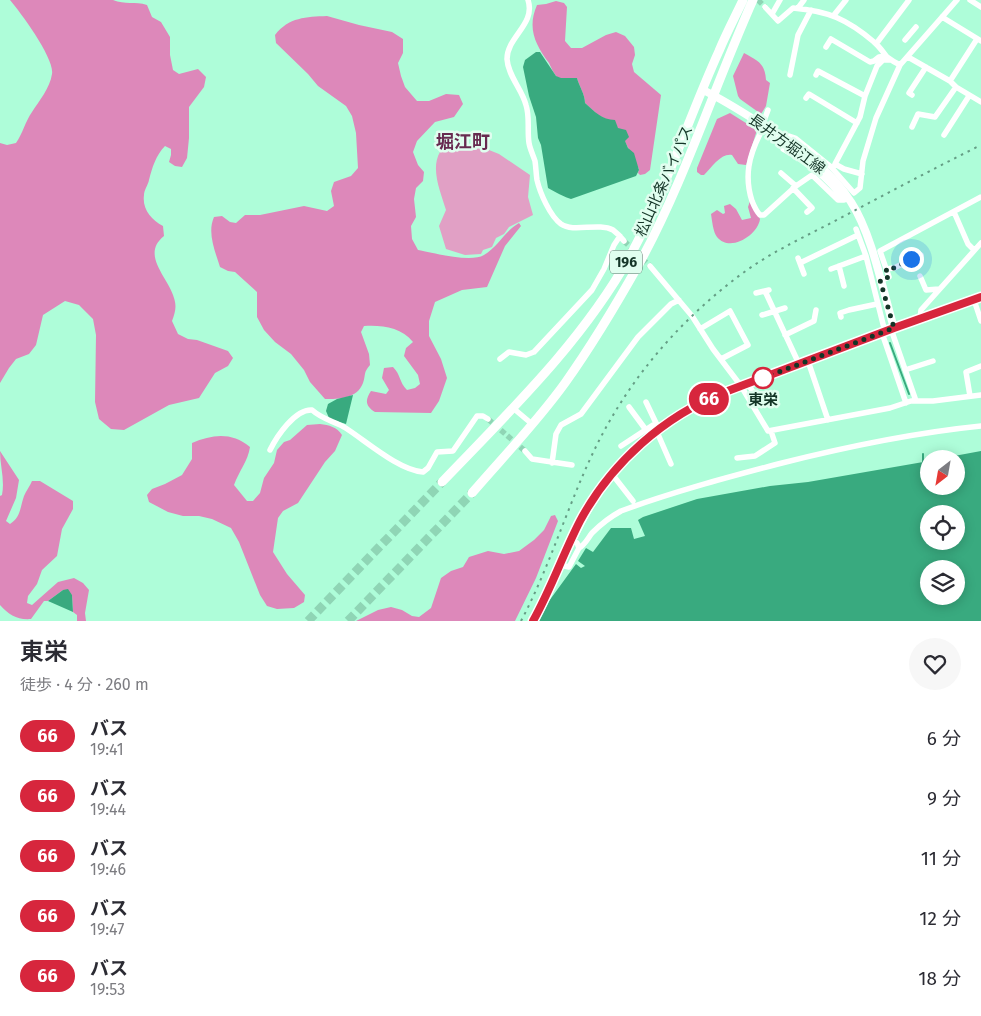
<!DOCTYPE html>
<html lang="ja">
<meta charset="utf-8">
<style>
body{margin:0;font-family:"Fira Sans","Noto Sans JP",sans-serif;background:#f7f7f7;color:#2b2b33;height:100vh;display:flex;flex-direction:column;font-size:19px;white-space:nowrap}
*{box-sizing:border-box;margin:0}
p{font-size:16px;color:#7c7c81}
.icon{flex:none;width:28px;height:28px;fill:none;stroke:currentColor;stroke-width:2;stroke-linecap:round;stroke-linejoin:round}
.map{position:relative;height:621px;overflow:hidden}
.side{display:flex;flex-direction:column;background:#fff;flex:1}
.side>*{flex:none}
.badge{padding:0 10px;border-radius:16px;font-size:18px;line-height:32px}
.needle{width:32px;rotate:211deg}
.fabs{position:absolute;left:920px;top:450px;display:grid;gap:10px}
.fabs a{display:grid;place-items:center;width:45px;height:45px;border-radius:50%;background:#fff;box-shadow:0 2px 12px #0003;font-size:25px}
.you{position:absolute;width:25px;height:25px;margin:-12px;border:4px solid #fff;border-radius:50%;background:#1a73e8;box-shadow:0 0 0 8px #1a73e833}
.map>.badge{position:absolute;translate:-50% -50%;box-shadow:0 0 0 2px #fff}
.round{display:grid;place-items:center;flex:none;width:52px;height:52px;border-radius:26px;background:#f7f7f7}
.headline{display:flex;align-items:center;justify-content:space-between;height:85px;padding:0 20px}
h1{font-size:24px;font-weight:600;line-height:38px}
ul{padding:0;list-style:none}
li{display:flex;align-items:center;gap:15px;height:60px;padding:0 20px}
li div{flex:1}
li b{display:block;font-size:19px}
li em{font-style:normal}
li .badge{min-width:55px;font-weight:700;text-align:center}
.map>svg:first-child{display:block}
</style>
<div class="map">
<svg width="981" height="621" viewBox="0 0 981 621">
<rect width="100%" height="100%" fill="#aefdd9"/>
<path fill="#e1a0c5" d="M479 146 499 154 530 175 528 197 533 215 509 227 504 234 496 238 492 247 483 250 481 254 465 255 446 249 439 226 446 210C441 193 430 169 440 152Z"/>
<path fill="#dd88ba" d="M10 0H113C125 5 135 1 147 5L152 17 161 22 170 37V55L173 70 179 74 198 69 206 77 204 87 189 107V138L187 158 182 167 175 166 169 162 171 155V149L165 146C156 155 152 168 149 180 148 185 144 190 144 195 142 209 151 220 163 226L164 236C140 255 169 278 174 298 177 307 175 313 172 321L178 334 188 339 197 340 228 351 233 358 228 366 215 373 199 398 169 405 124 430 111 429 99 419 95 402 96 335 93 319 79 305 65 301 43 315 36 345 29 354 16 359 9 368 0 383V143L7 145 16 143C23 133 25 122 32 112 39 101 50 88 52 74 55 59 21 13 10 0Z
M556 1 564 3 567 7 565 41 571 48H582L606 35 616 32 625 36 634 47 635 55 632 64 634 72 661 95 650 170 645 174 640 175 638 173 639 169 618 128 608 120 598 115 585 103C585 94 579 86 577 78 571 78 562 80 557 77 554 74 551 67 549 63 535 44 527 28 537 5L546 4Z
M327 16 359 25 392 32 403 39V53L398 63 401 76 405 87 417 101H429L446 94 459 95 463 104 454 117 435 122 417 141 413 152 418 165 424 172 423 181 416 188 414 199 416 217 411 226 412 239 418 250C434 253 471 263 484 255 498 247 505 231 519 223L521 226 505 246 487 287 462 290 435 302 429 321V336L441 359 447 378 439 401 431 413 375 412C365 406 365 400 371 391L386 394 389 390 382 378 384 368 393 367C401 375 399 382 407 390L415 388 420 384 418 375 404 356 406 348 413 342C401 327 382 325 364 326L361 332 369 354 370 365C363 373 366 374 363 383 357 399 339 399 325 399L310 382 304 370 291 354 275 342 264 330 257 317V292L235 272 228 271 220 267C215 251 207 233 214 217L222 216 230 222 236 223 245 215H260L304 206 327 211 334 206 331 191 334 182 351 176 358 168 356 133 352 116 346 106 318 86 308 74 276 43 275 35C289 17 306 17 327 16Z
M744 53C758 61 765 63 766 80L770 83 766 106 761 114 740 99 738 96 733 76Z
M730 113 757 130 746 165 738 164 732 155C721 153 712 167 704 175H701L697 172V168L717 119Z
M750 201 760 219C758 235 730 253 717 237 713 232 712 220 711 214L717 210 723 214 725 213 724 206 730 204 736 209 742 220 751 218 748 207Z
M320 424C329 425 337 427 342 435L335 451 325 462 298 503 283 511 278 518 273 552 287 574 305 595 304 602 294 608 277 609 267 606 260 595 239 542 231 528 212 519 199 516H183L168 512 149 502 147 495 152 489 165 484 182 475 192 459V443C213 434 232 432 250 447 248 461 239 471 234 485L247 501H253L260 493 264 478 274 463 277 450 284 442 290 440 307 425Z
M0 451 19 480 16 498 6 521 10 524C21 517 20 507 24 496 26 491 30 486 32 481H40L73 501V509L62 529 57 556 42 570 37 584 28 596 27 603 32 605 58 582 74 578 83 583 89 590 85 613 86 621H77V615L73 612 72 595 63 590 48 601H44L31 619C17 620 9 615 0 605V496L2 495C5 480 0 466 0 451Z
M555 515 558 521 536 578 515 621H356L378 610 391 607 402 610 412 616 419 617 431 608 441 578 451 571 463 567 469 557 488 551 504 554 519 551 534 540 544 530 551 516Z"/>
<path fill="#39aa7f" fill-rule="evenodd" d="M536 52H540L556 76 561 78H577C579 86 585 94 585 103 594 111 602 120 615 120L618 128 626 130 629 137 625 141 628 148 634 153 639 170 636 176 571 199C566 198 553 191 548 188L541 145 538 138 536 117 529 96 523 67 525 60Z
M353 395 346 424 333 420 329 418 326 411 328 404 337 399Z
M981 451V621H539L549 601 576 564 581 568 585 566 578 561 586 548 593 552 611 528H631L634 539 645 536 638 520 643 517 697 499 770 486 808 482 929 461V486H956V459H938ZM929 514H956V541H929ZM929 569H956V596H929Z
M68 589 72 595 73 612 48 601 63 590Z"/>
<g fill="none" stroke-linecap="round" stroke-linejoin="round">
<path stroke="#39aa7f" stroke-width="2" d="M890 343 909 394
M923 454V462"/>
<path stroke="#8fd5b5" stroke-width="5.5" stroke-dasharray="5.5 3" stroke-linecap="butt" d="M758 0 765 7
M624 241 650 266
M488 419 525 451"/>
<path stroke="#8fd5b5" stroke-width="9" stroke-dasharray="9 4.5" stroke-linecap="butt" d="M308 621 442 482
M348 621 472 493"/>
<path stroke="#fff" stroke-width="5.5" d="M528 0C536 24 507 37 507 59 508 76 522 89 526 105 530 117 527 130 529 143 530 149 533 155 535 161 536 167 536 174 537 180 540 193 550 216 561 224 574 233 598 222 613 230 617 233 621 237 624 241
M970 0 981 7
M765 7 778 21 793 8C828 11 847 19 874 42 879 46 883 52 887 57 891 60 896 63 900 65
M798 8 804 0
M772 14 780 0
M834 15 846 0
M942 17 981 41
M905 40 916 27
M876 44 909 0
M826 47 831 39 870 62 874 61 879 57 886 56
M908 57 950 81 977 39
M790 75 798 35 811 10
M816 75 818 71 865 96
M956 87 981 102
M912 95 909 93 926 67
M806 98 809 94 857 123
M765 118 768 110
M912 127 918 114 935 117 956 87 950 81
M760 134C749 156 744 176 752 201 754 206 756 211 760 215H764L796 186 812 175 838 200H844C827 178 808 162 783 149V144L789 136 795 138 831 167 854 193 860 188 863 161 876 118 900 65 957 0
M944 135 969 96
M781 173 796 186
M862 174 844 169 835 164 836 162 860 117 865 96 877 66 883 60H891
M793 188 812 208 807 212
M954 212 968 244 974 250
M856 229 866 256 885 332
M798 258 804 274
M800 263 858 235
M650 266 692 316 713 349 741 386 768 431 890 408 911 401H933L981 395
M839 266 844 286
M831 269 866 256
M886 269 894 268 921 255
M920 276 926 290 939 289
M880 281 889 277 880 251 981 197
M765 291 799 364
M756 293 769 290
M974 300 981 321
M762 315 785 308
M841 317 840 313 849 310 877 304
M920 319 921 310 981 243
M700 329 730 311 748 345 721 359
M891 329 916 401
M882 333 906 403
M785 335 814 321 816 310
M500 359 509 352 526 355 534 352 592 290 604 269 614 245 620 236
M808 361 828 420
M905 370 933 361
M748 384 760 403
M970 396 966 372 981 366
M646 402 656 423
M629 407 646 430
M513 408 532 424
M657 432 671 464
M621 446 656 423 661 429
M270 450C277 436 295 409 312 410 322 419 333 421 344 427 365 440 398 470 423 472L428 468 437 452 453 451 477 416H483L488 419
M525 451 532 459 572 465
M737 458 755 456 775 443 771 431
M552 463 556 434 561 425 581 414 638 337 671 304 679 300
M612 474 633 501
M579 548C585 545 588 538 592 533 601 524 610 517 621 511 672 492 725 478 778 464 845 447 912 433 981 426
M560 565 569 567 579 548 577 543 571 540"/>
<path stroke="#fff" stroke-width="8" d="M703 90C726 101 747 115 769 129 799 149 831 170 851 202 872 234 883 291 894 328
M533 621C562 570 575 519 614 472 639 442 673 416 709 399 741 383 777 372 811 360 867 338 924 318 981 297"/>
<path stroke="#fff" stroke-width="9" d="M442 482C510 411 582 342 630 256 666 190 688 119 719 51 726 34 735 17 743 0
M472 493C503 457 537 422 565 383 592 345 616 305 639 264 685 180 714 87 753 0"/>
<path stroke="#659e85" stroke-width="2" stroke-dasharray="2.5 5" stroke-linecap="butt" d="M521 621C556 555 574 481 612 417 646 359 693 309 747 270 774 251 804 237 833 222 882 196 931 170 981 145"/>
</g>
<g fill="none" stroke-linecap="round" stroke-linejoin="round">
<defs>
<path id="line" d="M533 621C551 589 563 554 580 521 611 463 664 416 725 392L894 328 981 297"/>
</defs>
<use href="#line" stroke="#fff" stroke-width="11"/>
<use href="#line" stroke="#d7263d" stroke-width="8"/>
<path stroke="#143527" stroke-width="5" stroke-dasharray="0 9" d="M763 378 894 328 880 280 889 277 886 269 894 268 911 259"/>
</g>
<circle fill="#fff" stroke="#d7263d" stroke-width="2.5" cx="763" cy="378" r="10"/>
<g text-anchor="middle" stroke-width="5" stroke-linejoin="round" paint-order="stroke">
<rect fill="#e0feef" stroke="#517163" stroke-width="1" x="610" y="250.5" width="32" height="23" rx="4"/>
<g font-size="14" font-weight="bold" fill="#143527">
<text x="626" y="267">196</text>
</g>
<g font-size="15" fill="#143527" stroke="#e0feef">
<text transform="translate(787 144) rotate(36)" y="5">長井方堀江線</text>
<text transform="translate(664 181) rotate(-66)" y="5">松山北条バイパス</text>
</g>
<g font-size="15" font-weight="bold" fill="#143527" stroke="#e0feef">
<text x="763" y="405">東栄</text>
</g>
<g font-size="18" font-weight="bold" fill="#672a50" stroke="#e0feef">
<text x="463" y="148">堀江町</text>
</g>
</g>
</svg>
<div class="fabs">
<a><svg class="needle" viewBox="-14 -14 28 28"><path d="M0-13l5 13h-10z" fill="#e53935"/><path d="M0 13l5-13h-10z" fill="#7c7c81"/></svg></a>
<a><svg class="icon" aria-label="locate" viewBox="0 0 24 24"><circle cx="12" cy="12" r="6"/><path d="M12 2v4M12 18v4M2 12h4M18 12h4"/></svg></a>
<a><svg class="icon" aria-label="layers" viewBox="0 0 24 24"><path d="M12 4l9 5-9 5-9-5zM3 14l9 5 9-5"/></svg></a>
</div>
<div class="you" style="left:911px;top:259px"></div>
<b class="badge" style="left:709px;top:399px;background:#d7263d;color:#fff">66</b>
</div>
<section class="side">
<div class="headline"><div><h1>東栄</h1><p>徒歩 · 4 分 · 260 m</p></div><a class="round"><svg class="icon" aria-label="heart" viewBox="0 0 24 24"><path d="M12 20l-8-8c-3-5 5-10 8-4 3-6 11-1 8 4z"/></svg></a></div>
<ul>
<li><span class="badge" style="background:#d7263d;color:#fff">66</span><div><b>バス</b><p>19:41</p></div><em>6 分</em></li>
<li><span class="badge" style="background:#d7263d;color:#fff">66</span><div><b>バス</b><p>19:44</p></div><em>9 分</em></li>
<li><span class="badge" style="background:#d7263d;color:#fff">66</span><div><b>バス</b><p>19:46</p></div><em>11 分</em></li>
<li><span class="badge" style="background:#d7263d;color:#fff">66</span><div><b>バス</b><p>19:47</p></div><em>12 分</em></li>
<li><span class="badge" style="background:#d7263d;color:#fff">66</span><div><b>バス</b><p>19:53</p></div><em>18 分</em></li>
</ul>
</section>
